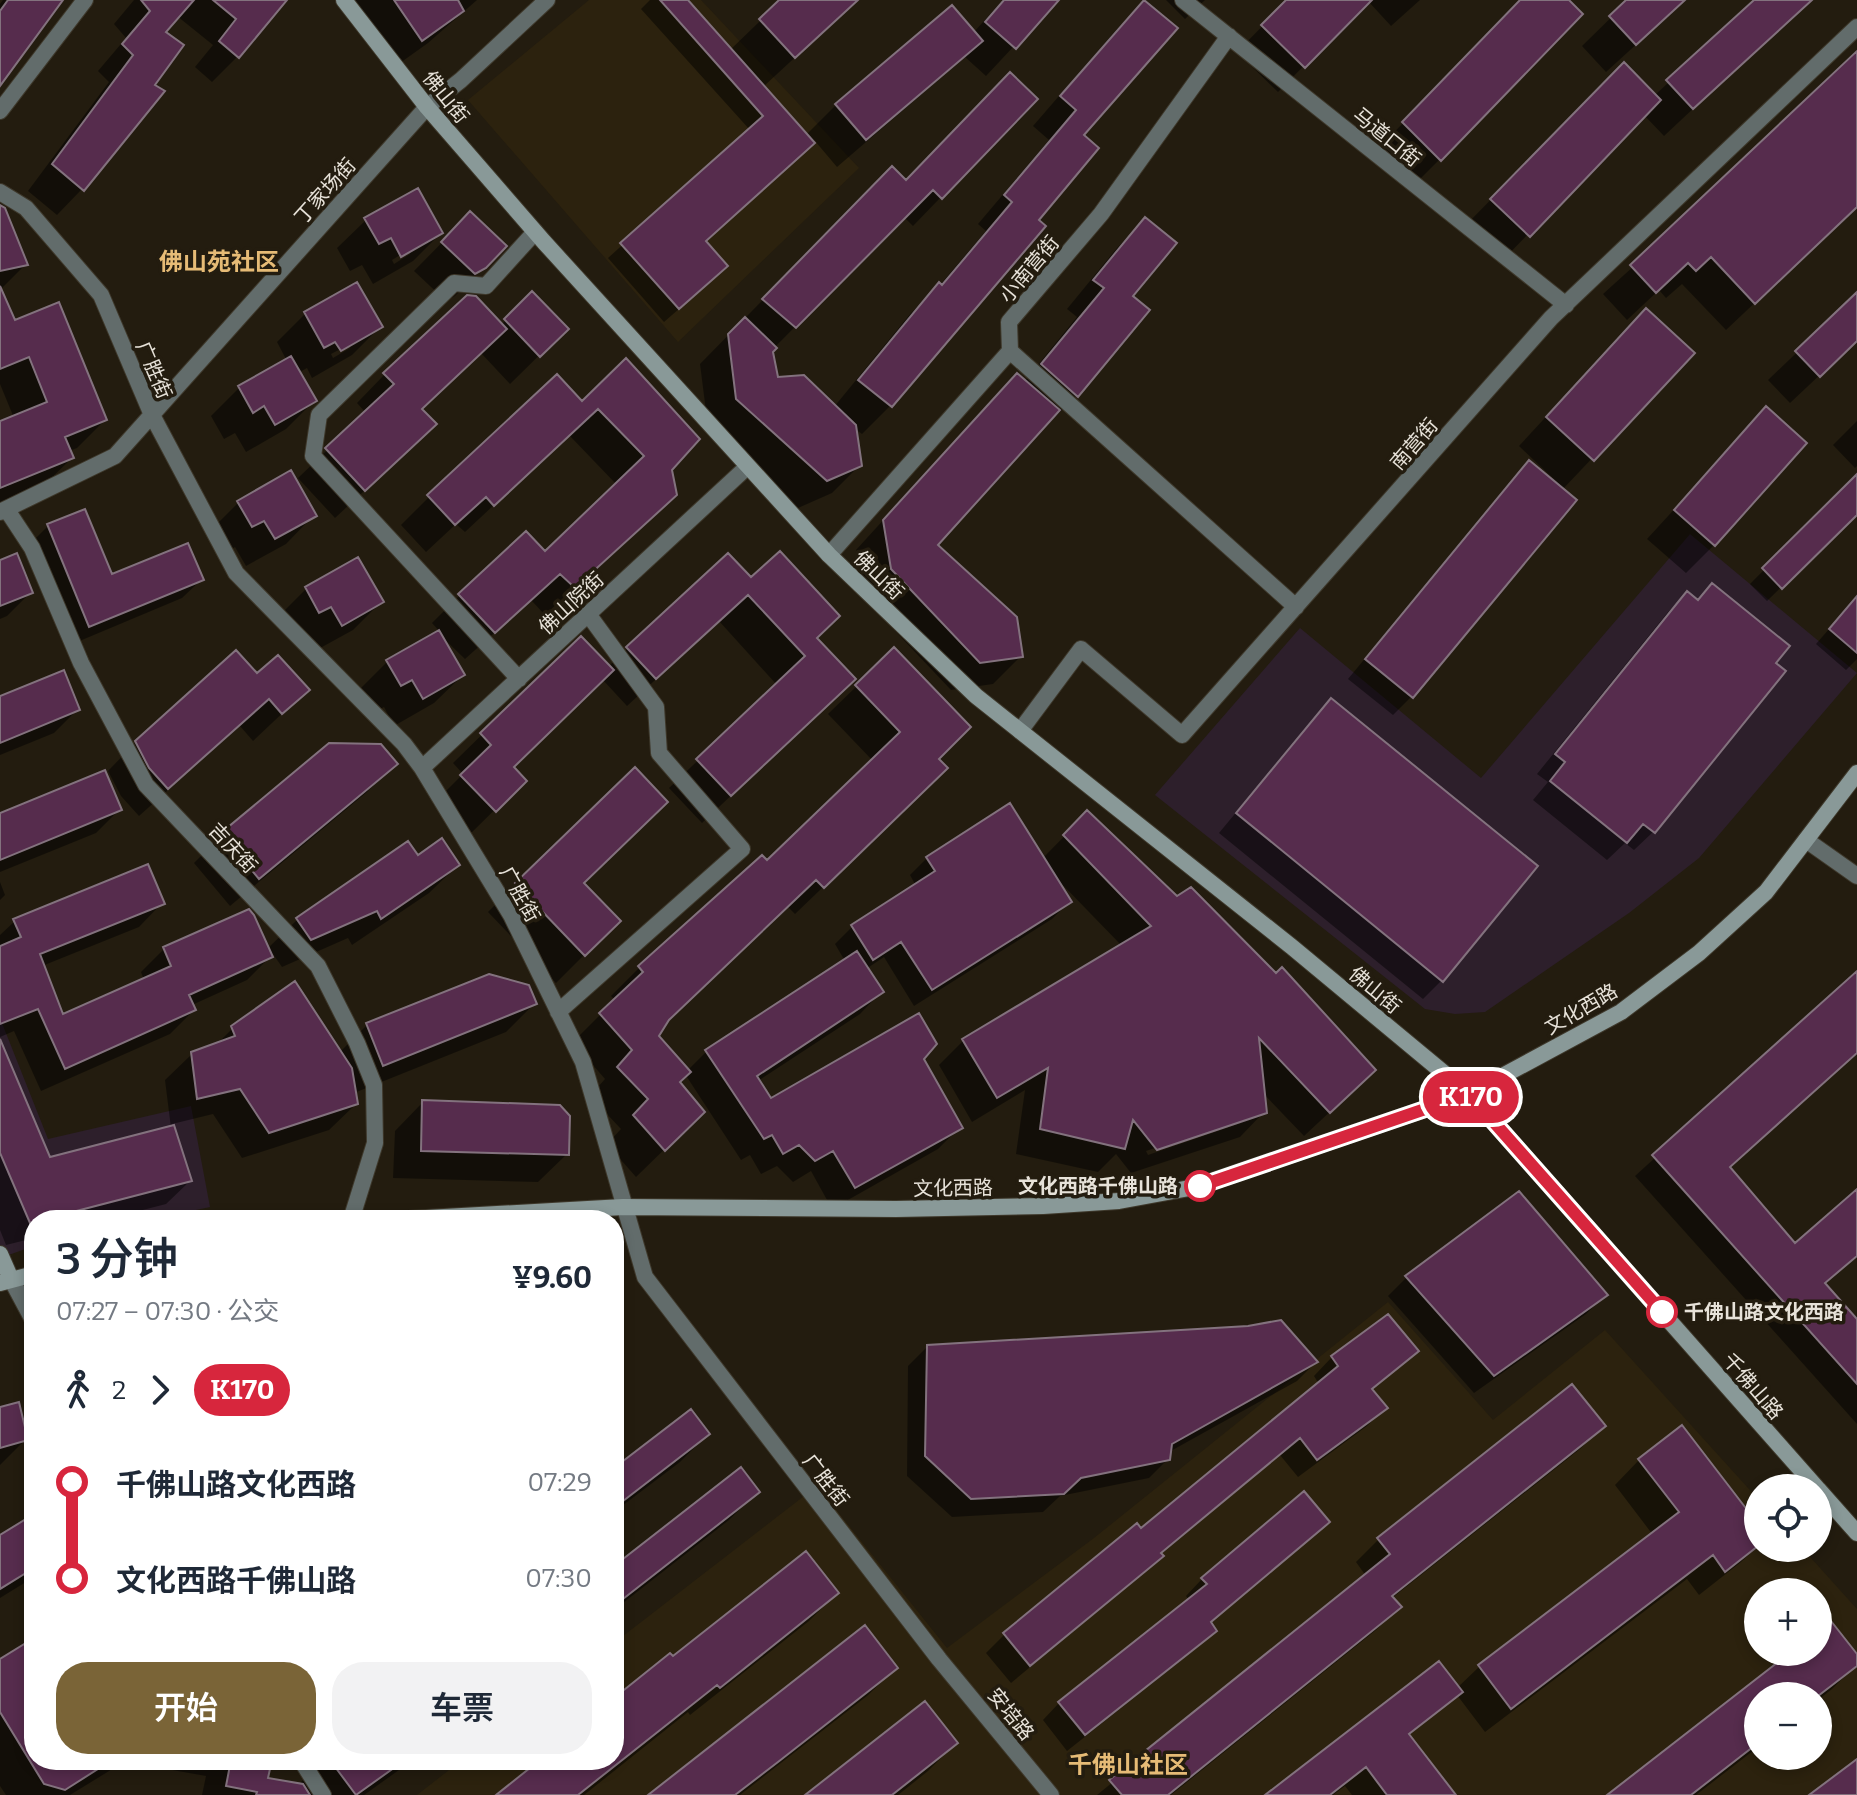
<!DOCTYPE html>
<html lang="zh">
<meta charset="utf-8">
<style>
body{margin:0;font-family:Bitter,"Noto Sans SC",serif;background:#f2f2f3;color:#1f2937;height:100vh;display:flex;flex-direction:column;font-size:30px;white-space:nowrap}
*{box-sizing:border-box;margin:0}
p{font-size:26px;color:#747a83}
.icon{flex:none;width:44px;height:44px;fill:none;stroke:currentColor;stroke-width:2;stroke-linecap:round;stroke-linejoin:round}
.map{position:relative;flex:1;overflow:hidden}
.panel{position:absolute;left:24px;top:1210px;width:600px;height:560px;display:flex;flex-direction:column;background:#fff;border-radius:32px;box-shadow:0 4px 12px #0003}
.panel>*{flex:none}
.badge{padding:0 16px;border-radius:26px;font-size:28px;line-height:52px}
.fabs{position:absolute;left:1744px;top:1474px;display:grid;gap:16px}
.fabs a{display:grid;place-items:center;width:88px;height:88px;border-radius:50%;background:#fff;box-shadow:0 4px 12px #0003;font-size:40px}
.map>.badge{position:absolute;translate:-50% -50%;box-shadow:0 0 0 4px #fff}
.legs{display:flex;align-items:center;gap:12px;height:88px;padding:0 32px;font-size:26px}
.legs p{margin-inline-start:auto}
.headline{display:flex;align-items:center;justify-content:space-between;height:136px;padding:0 32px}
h1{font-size:44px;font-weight:600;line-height:60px}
.primary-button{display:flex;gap:16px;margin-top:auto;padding:16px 32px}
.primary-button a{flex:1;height:92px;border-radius:32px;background:#7a6437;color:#fff;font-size:32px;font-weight:600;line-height:92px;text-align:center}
.primary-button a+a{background:#f2f2f3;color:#1f2937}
ul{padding:0 32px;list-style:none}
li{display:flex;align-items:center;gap:28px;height:96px;font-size:30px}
li i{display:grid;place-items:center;width:12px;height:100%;margin:0 10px;background:currentColor}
li i::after{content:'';width:20px;height:20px;margin:-10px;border:6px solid;border-radius:50%;background:#fff}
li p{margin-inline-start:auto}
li:first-child i{background:linear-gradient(#0000 50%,currentColor 0)}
li:last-child i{background:linear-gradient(currentColor 50%,#0000 0)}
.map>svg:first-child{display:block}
</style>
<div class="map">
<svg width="1857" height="1795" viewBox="0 0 1857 1795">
<rect width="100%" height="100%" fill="#231c0f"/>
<path fill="#2d1f2b" d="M1690 534 1857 673 1699 858 1629 913 1485 1012 1455 1014 1425 1009 1155 795 1300 628 1481 778Z
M0 1018 48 1139 191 1106 210 1207 149 1220H34V1246L0 1258Z"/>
<path fill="#2c220e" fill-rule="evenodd" d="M589 0H701L859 168 678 342 468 100Z
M1388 1302 1493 1420 1605 1330 1758 1499V1548H1802L1857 1609V1795H417L462 1760H614V1643L817 1486 947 1648 1094 1538ZM1758 1592H1818V1652H1758ZM1758 1696H1818V1756H1758Z"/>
<path fill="#0007" fill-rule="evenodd" d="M3 0H57L0 83V4Z
M134 0H284L238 56 212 82 195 67 213 45 177 16 163 32 152 85 162 92 82 189 57 215 28 191 109 82 98 71 126 38 114 24Z
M347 0H477L428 43 393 68Z
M650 0H685L730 50 782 0H857L763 87 806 135 836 105 973 33 1003 0H1057L986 76 965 57 837 167 815 141 704 241 712 280 664 322 608 258 750 130 641 9Z
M1166 0H1205L1185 19Z
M1288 0H1420L1391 26 1368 1 1278 92 1237 52Z
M1522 0H1566L1440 159 1412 187 1375 152Z
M1629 0H1685L1606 72 1582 46Z
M1757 0H1809L1664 136 1644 115 1500 263 1463 228 1624 64 1654 96Z
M1145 1 1081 136 1036 220 1043 226 890 406 862 434 854 428 860 465 832 493 798 508 708 427 700 364 864 197 906 182 981 103 941 197 913 226 904 217 771 351 776 379 834 407 911 313 940 285 986 231 978 224 1049 140 1033 126 1117 29Z
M1857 64V206L1726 330 1682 284 1666 298 1659 290 1627 320 1603 294Z
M470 214 504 246 455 296 446 301 414 271Z
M1146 219 1131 296 1147 310 1076 396 1048 424 1047 422 935 545 1021 656 993 684 951 690 864 598 856 550 989 404 1017 376 1024 382 1077 317 1067 309 1117 248Z
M366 220 441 233 413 261 373 284 362 265 350 271 337 248ZM410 249V254L394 264 392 260Z
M0 221 26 264 0 290Z
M356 285 380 327 352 355 312 378 307 368 298 373 314 401 286 429 246 452 235 433 224 439 211 416 239 388 287 361 277 342 305 314ZM350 344V348L333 358 331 354Z
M532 294 566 329 510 384 481 353 420 410 406 452 335 518 298 478 366 413 357 403 385 374 501 325Z
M1857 295V340L1790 403 1768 380Z
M0 309 105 420 77 448 69 451 72 458 43 486 0 504V423L14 418 0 384Z
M1618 339 1692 353 1562 490 1411 697 1393 715 1348 679 1511 482 1530 463 1555 484 1557 482 1519 446Z
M626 361 670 469 646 523 545 615 531 600 465 659 439 634 463 675 434 703 394 726 384 707 372 713 359 690 387 662 440 632 432 623 460 595 545 554 617 485 569 435 465 532 456 524 426 552 401 525 429 497 582 403Z
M1766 409 1714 545 1686 573 1647 539Z
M1857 421V466L1855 468 1833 445Z
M1853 480 1857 484V513L1767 601 1750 584Z
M239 502 314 515 286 544 246 566 235 547 224 554 210 531Z
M48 526 111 576 201 580 182 598 70 645 29 545Z
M0 562 31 592 7 616 0 619Z
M751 580 815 639 825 707 702 823 669 788 777 685 719 621 627 706 602 679 511 768 524 781 466 838 433 804 463 774 453 763 580 639 608 667 628 648Z
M306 589 381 602 353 630 313 652 302 634 291 640 278 617Z
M1687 593 1783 672 1653 832 1634 850 1625 843 1607 860 1533 800 1548 782 1537 774 1668 612Z
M1857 597V659L1846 670 1816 644Z
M894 650 936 759 917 797 795 914 787 906 665 1023 656 1036 687 1071 706 1052 845 961 835 944 852 927 916 886 910 875 927 858 1042 859 1087 813 1349 1094 1304 1136 1262 1092 1264 1112 1240 1137 1131 1173 1116 1154 1098 1172 1016 1154 1025 1090 972 1122 939 1065 963 1041 1122 946 1056 878 1069 902 1052 919 914 1006 884 957 866 969 881 992 860 1014 758 1081 770 1101 922 1058 960 1127 938 1149 832 1209 811 1171 793 1182 777 1166 761 1174 750 1155 741 1160 685 1074 678 1082 674 1140 636 1177 607 1144 621 1129 590 1096 605 1079 573 1042 615 1000 611 996 639 968 762 858 767 863 873 761 828 714ZM1241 1119V1123L1148 1155 1146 1151Z
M257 676 307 690 253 741 240 726 139 816 121 796 108 771 136 742Z
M0 699 78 709 54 733 0 755Z
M1331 701 1442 980 1423 999 1219 833 1313 720Z
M330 745 395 763 367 792 230 906 194 863 222 835Z
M119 810 96 833 0 872V816Z
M408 844 417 858 458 865 429 893 352 945 348 938 282 967 273 954 247 980 192 1005 194 1010 170 1034 41 1091 14 1031 0 1037V935L15 921 162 903 139 927 42 966 62 1017 144 980 141 972 164 949H267L297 920Z
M0 882 5 895 0 900Z
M582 883 618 921 556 983 488 912 516 884Z
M1857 974V1053L1728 1168 1795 1245 1857 1192V1256L1824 1284 1857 1322V1424L1635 1176Z
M534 1004 506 1032 354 1093 356 1104 329 1130 242 1158 213 1114 172 1124 190 1181 166 1204 104 1220H34V1238L6 1245 0 1230V1043L49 1159 171 1128 165 1080 192 1054 216 1045 233 1028 339 1053 367 1025Z
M423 1102 567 1154 538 1182 393 1178 395 1131Z
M1407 1277 1605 1295 1586 1314 1474 1393 1388 1296Z
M614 1282 623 1296 614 1305Z
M927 1347 1316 1362 1297 1381 1169 1452 1168 1459 1149 1478 1060 1496 1043 1512 952 1517 907 1476 908 1366Z
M1417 1351 1371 1391 1385 1408 1367 1426 1298 1477 1280 1455 1160 1555 1143 1574 1011 1683 986 1653 1005 1634 1141 1531 1319 1384 1314 1376 1332 1357Z
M614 1377 621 1387 614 1394Z
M0 1409 26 1439 0 1465Z
M1603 1426 1580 1449 1392 1598 1399 1607 1376 1630 1171 1795H1097L1366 1576 1356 1562 1379 1539Z
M708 1434 680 1462 614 1512V1470Z
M1639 1460 1758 1527V1546L1741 1562 1699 1595 1687 1579 1485 1732 1457 1695 1408 1736 1454 1795H1352L1345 1786 1333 1795H1269L1457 1688 1479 1667 1653 1535 1615 1485Z
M757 1492 729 1520 614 1610V1568Z
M34 1494V1577L0 1598V1537L28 1520 29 1500Z
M1327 1522 1209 1624 1215 1630 1198 1647 1067 1751 1043 1720 1059 1703 1189 1600 1186 1596 1202 1579Z
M837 1593 809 1621 690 1715 688 1712 584 1795H498L541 1760H614V1701L673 1659Z
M1818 1634 1857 1657V1664L1832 1689 1818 1700V1696H1758V1747L1696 1795H1611L1795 1652H1818Z
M34 1640V1760H127L70 1795H6L0 1786V1662Z
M896 1668 867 1696 740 1795H650Z
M956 1743 928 1771 898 1795H810Z
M174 1760H270L266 1779 296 1795H202L206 1776 172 1770Z
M323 1760H413L364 1795H307L299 1784Z"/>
<path fill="#562c4d" stroke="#83727e" stroke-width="2" d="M8 0H63L0 86V11Z
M141 0H194L166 32 184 45 155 85 165 91 84 191 52 164 133 55 122 44 150 11Z
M213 0H287L239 58 219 41 236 19Z
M394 0H458L464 11 422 41Z
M660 0H688L815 143 706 241 728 266 679 309 620 243 763 116Z
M779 0H858L795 58 759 19Z
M1004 0H1059L1016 49 985 22Z
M1144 0 1178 28 1084 135 1099 148 1039 220 1046 226 892 407 858 380 939 282 942 285 1012 202 1004 195 1076 110 1060 96Z
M1286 0H1372L1305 68 1261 25Z
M1520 0H1569L1583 14 1441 161 1402 122Z
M1626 0H1685L1636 45 1609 16Z
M1754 0H1812L1693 109 1666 80Z
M952 5 983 41 866 140 835 104Z
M1857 51V207L1755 304 1711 257 1696 271 1688 263 1656 293 1630 265Z
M1624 62 1661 100 1530 237 1490 199Z
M1010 72 1038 99 942 199 933 190 796 328 762 299 892 166 906 180Z
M418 188 443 233 401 257 391 238 379 244 364 218Z
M0 205 5 208 28 265 0 271Z
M470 211 507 246 486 268 475 274 441 242Z
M1145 217 1177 243 1133 296 1150 310 1078 397 1041 364 1104 288 1093 280Z
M357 282 383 327 341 351 335 342 324 348 304 312Z
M0 286 15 320 59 302 107 420 65 437 74 458 0 488V421L47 402 29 357 0 369Z
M532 291 569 329 540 357 504 319Z
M1857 292V341L1820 377 1795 351Z
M467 295 476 296 507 329 422 409 437 424 365 491 325 448 394 384 383 373Z
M1646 308 1695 353 1594 461 1546 417Z
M745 317 777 348 773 352 778 377 804 375 856 425 862 466 827 481 736 399 728 334Z
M291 356 317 401 275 425 264 406 253 413 238 386Z
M626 358 700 439 672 470 677 495 575 588 560 574 495 633 458 594 526 531 545 551 644 456 598 409 494 506 486 497 455 525 427 495 557 374 582 401Z
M1017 373 1060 410 938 545 1017 617 1023 657 980 663 891 569 883 520Z
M1766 406 1807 443 1715 546 1674 510Z
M1529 460 1577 500 1413 698 1365 659Z
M291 470 317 516 275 539 264 521 252 527 237 501Z
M1857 474V515L1782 589 1762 568Z
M85 509 112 574 188 543 204 580 89 627 47 524Z
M780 551 840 616 817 638 856 679 731 796 696 759 805 656 748 595 656 679 626 647 728 553 751 577Z
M17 553 33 593 0 606V560Z
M358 557 384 602 342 626 331 607 319 613 305 587Z
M1712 583 1790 646 1776 663 1786 671 1655 833 1643 824 1627 843 1550 781 1565 762 1555 754 1687 591 1698 600Z
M1857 596V653L1829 629Z
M439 630 465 675 423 699 412 680 401 686 386 660Z
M581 636 614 670 514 767 527 781 496 812 460 775 491 745 480 733Z
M894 647 971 727 939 759 948 768 824 888 816 880 669 1020 659 1036 691 1072 680 1082 705 1112 665 1151 633 1115 648 1099 617 1067 632 1050 599 1013 643 972 638 966 762 855 767 860 900 732 855 685Z
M236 650 257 673 278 655 310 690 282 714 269 699 168 789 149 768 135 741Z
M64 670 80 710 0 743V696Z
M1331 698 1538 866 1443 982 1236 813Z
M329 743 381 744 398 764 259 879 221 833Z
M635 767 668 802 584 883 621 921 585 956 515 883Z
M105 770 122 810 0 860V813Z
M1010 803 1072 902 932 990 901 942 873 960 851 925 935 871 926 857Z
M1087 810 1177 896 1191 887 1276 973 1282 967 1376 1070 1330 1113 1259 1038 1267 1113 1157 1150 1133 1120 1125 1149 1040 1129 1048 1068 997 1098 962 1039 1151 926 1063 835Z
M442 838 460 865 381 919 377 911 311 940 296 918 408 841 418 855Z
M148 864 165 904 40 954 63 1014 171 966 163 947 249 909 254 915 273 957 189 995 196 1010 65 1069 38 1009 0 1024V946L21 937 13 919Z
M857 951 884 992 757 1076 771 1098 919 1013 937 1044 924 1059 963 1128 855 1188 833 1151 815 1161 799 1145 783 1154 772 1135 764 1139 705 1050Z
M1857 971V1053L1730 1167 1795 1243 1857 1189V1256L1825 1283 1857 1319V1384L1652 1155Z
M489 974 529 985 537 1004 383 1066 366 1023Z
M295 981 352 1068 358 1104 269 1133 240 1089 197 1099 191 1052 235 1036 231 1026Z
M0 1039 50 1157 174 1125 192 1181 30 1223 0 1153Z
M422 1100 560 1105 570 1116 569 1155 421 1151Z
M1519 1191 1608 1295 1494 1376 1405 1276Z
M1388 1314 1419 1351 1372 1389 1388 1408 1317 1460 1300 1438 1161 1553 1164 1556 1030 1666 1003 1633 1137 1523 1141 1528 1338 1366 1331 1356Z
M1281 1320 1318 1362 1172 1444 1170 1460 1081 1478 1064 1494 971 1499 925 1456 927 1345 1248 1326Z
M1572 1384 1606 1426 1392 1596 1402 1607 1168 1795H1122L1109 1780 1390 1554 1377 1538Z
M19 1402 28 1440 0 1448V1407Z
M691 1409 710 1434 614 1508V1468Z
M1682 1425 1758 1524V1546L1725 1572 1713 1555 1511 1709 1478 1665 1679 1512 1638 1459Z
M741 1467 760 1492 614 1606V1566Z
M1304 1491 1330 1522 1211 1622 1217 1631 1085 1735 1058 1702 1207 1584 1201 1578Z
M34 1514V1568L0 1589V1535Z
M806 1551 839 1593 720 1688 717 1685 578 1795H496L540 1760H614V1698L670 1653 673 1656Z
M1831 1621 1857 1654V1666L1818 1696H1758V1743L1691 1795H1607L1791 1652H1818V1631Z
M865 1625 898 1668 778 1762 735 1795H648Z
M34 1638V1760H112L65 1790 44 1784 0 1712V1659Z
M1439 1661 1463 1692 1409 1734 1456 1795H1387L1366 1767 1330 1795H1265Z
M925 1701 958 1743 892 1795H805Z
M1857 1759V1795H1809Z
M231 1760H272L268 1778 303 1784 310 1795H256L257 1792 226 1786Z
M330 1760H405L356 1795Z"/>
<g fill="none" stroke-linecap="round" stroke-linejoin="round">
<defs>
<path id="street" d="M1183 0 1566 305
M0 111 85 0
M0 192 26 208 101 295 152 415 236 573 404 744 422 768 511 915 583 1062 645 1277 939 1659 1051 1795
M1010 351 1296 607
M7 510 32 548 81 663 146 785 318 966 357 1043 374 1085 375 1143 351 1220
M0 512 115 456 427 107 461 80 547 0
M829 555 1010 351 1009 322 1101 214 1229 36
M519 679 313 456 319 415 454 283 486 286 535 232
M1020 731 1081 649 1182 735 1551 318 1857 27
M422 768 747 467
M1806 840 1857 876
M558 1012 742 849 659 753 656 707 588 614
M11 1279 34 1322
M301 1760 323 1795"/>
<path id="secondary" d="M344 0 427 107 544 242 829 555 976 696 1292 947 1469 1094 1817 1488
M391 1220 623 1207 896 1209 1043 1206 1119 1201 1195 1187 1469 1094 1621 1012 1699 953 1766 892 1857 773
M0 1254 11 1279
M0 1283 34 1274
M1818 1489 1857 1533"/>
</defs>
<use href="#street" stroke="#3e382b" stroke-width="18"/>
<use href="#secondary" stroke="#3e382b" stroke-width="18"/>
<use href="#street" stroke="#626c6b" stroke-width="16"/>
<use href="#secondary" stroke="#899998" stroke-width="16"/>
</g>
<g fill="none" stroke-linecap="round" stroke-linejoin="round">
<defs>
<path id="line-1" d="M1200 1186 1469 1094 1662 1312"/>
</defs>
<use href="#line-1" stroke="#fff" stroke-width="18"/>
<use href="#line-1" stroke="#d7263d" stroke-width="12"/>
</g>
<g fill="#fff" stroke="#d7263d" stroke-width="4">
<circle cx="1200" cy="1186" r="14"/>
<circle cx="1662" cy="1312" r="14"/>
</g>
<g text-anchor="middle" stroke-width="7" stroke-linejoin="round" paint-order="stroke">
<g font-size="20" fill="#e7e2d9" stroke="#231c0f">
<text transform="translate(446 97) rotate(51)" y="7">佛山街</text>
<text transform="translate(1387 137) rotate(39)" y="7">马道口街</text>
<text transform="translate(325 191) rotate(-48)" y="7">丁家场街</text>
<text transform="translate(1029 269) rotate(-50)" y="7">小南营街</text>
<text transform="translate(154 370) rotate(67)" y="7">广胜街</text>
<text transform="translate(1414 444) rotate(-49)" y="7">南营街</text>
<text transform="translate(879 575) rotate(44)" y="7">佛山街</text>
<text transform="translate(571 603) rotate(-43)" y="7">佛山院街</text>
<text transform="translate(233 848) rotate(47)" y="7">吉庆街</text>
<text transform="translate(520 894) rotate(61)" y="7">广胜街</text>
<text transform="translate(1375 990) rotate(40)" y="7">佛山街</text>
<text transform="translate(1581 1009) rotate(-30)" y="7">文化西路</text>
<text transform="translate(953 1188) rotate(-1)" y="7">文化西路</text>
<text transform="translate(1753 1386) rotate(49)" y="7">千佛山路</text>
<text transform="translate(826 1480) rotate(52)" y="7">广胜街</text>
<text transform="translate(1011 1714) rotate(51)" y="7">安培路</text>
</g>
<g font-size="20" font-weight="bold" fill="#e7e2d9" stroke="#231c0f" text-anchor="end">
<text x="1178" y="1193">文化西路千佛山路</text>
<text x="1684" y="1319" text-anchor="start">千佛山路文化西路</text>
</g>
<g font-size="24" font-weight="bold" fill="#e6bb76" stroke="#231c0f">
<text x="219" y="270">佛山苑社区</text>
<text x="1128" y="1773">千佛山社区</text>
</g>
</g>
</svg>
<div class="fabs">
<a><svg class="icon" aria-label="locate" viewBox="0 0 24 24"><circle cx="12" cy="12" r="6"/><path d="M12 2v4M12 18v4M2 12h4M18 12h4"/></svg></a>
<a>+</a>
<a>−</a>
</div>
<b class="badge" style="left:1471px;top:1097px;background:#d7263d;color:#fff">K170</b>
<section class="panel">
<div class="headline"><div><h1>3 分钟</h1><p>07:27 – 07:30 · 公交</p></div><b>¥9.60</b></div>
<div class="legs"><svg class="icon" aria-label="walk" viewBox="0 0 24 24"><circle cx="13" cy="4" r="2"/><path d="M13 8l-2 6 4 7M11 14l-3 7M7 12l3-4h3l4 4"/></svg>2<svg class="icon" aria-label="forward" viewBox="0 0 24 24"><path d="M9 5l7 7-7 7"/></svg><b class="badge" style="background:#d7263d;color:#fff">K170</b></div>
<ul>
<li><i style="color:#d7263d"></i><b>千佛山路文化西路</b><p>07:29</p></li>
<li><i style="color:#d7263d"></i><b>文化西路千佛山路</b><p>07:30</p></li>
</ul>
<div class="primary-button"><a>开始</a><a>车票</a></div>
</section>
</div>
